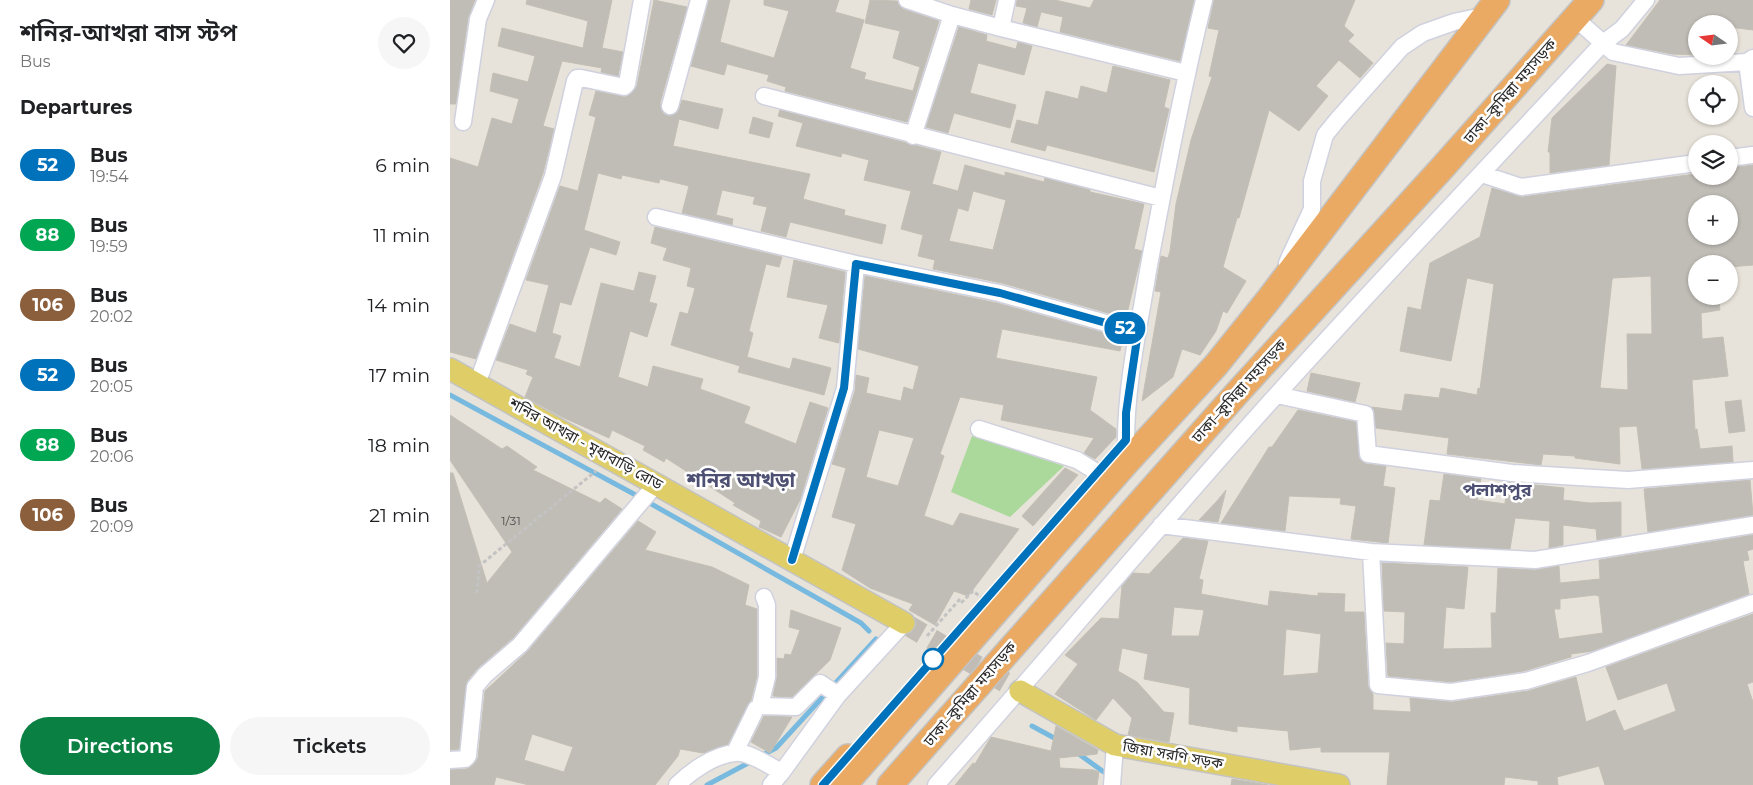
<!DOCTYPE html>
<meta charset="utf-8">
<style>
body{margin:0;font-family:Montserrat,"Noto Sans Bengali",sans-serif;background:#f6f6f6;color:#202124;height:100vh;display:flex;flex-direction:column;font-size:19px;white-space:nowrap}
*{box-sizing:border-box;margin:0}
p{font-size:16px;color:#757577}
.icon{flex:none;width:28px;height:28px;fill:none;stroke:currentColor;stroke-width:2;stroke-linecap:round;stroke-linejoin:round}
.map{position:relative;flex:1;overflow:hidden}
.drawer{display:flex;flex-direction:column;background:#fff;width:450px}
.drawer>*{flex:none}
.badge{padding:0 10px;border-radius:16px;font-size:18px;line-height:32px}
.needle{width:32px;rotate:284deg}
.buttons{position:absolute;left:1238px;top:15px;display:grid;gap:10px}
.buttons a{display:grid;place-items:center;width:50px;height:50px;border-radius:50%;background:#fff;box-shadow:0 1px 4px #0004;font-size:25px}
.map>.badge{position:absolute;translate:-50% -50%;box-shadow:0 0 0 2px #fff}
h2{padding:0 20px;font-size:19px;line-height:45px}
.round{display:grid;place-items:center;flex:none;width:52px;height:52px;border-radius:26px;background:#f6f6f6}
.overview{display:flex;align-items:center;justify-content:space-between;height:85px;padding:0 20px}
h1{font-size:24px;font-weight:600;line-height:38px}
.cta{display:flex;gap:10px;margin-top:auto;padding:10px 20px}
.cta a{flex:1;height:58px;border-radius:30px;background:#0b8043;color:#fff;font-size:20px;font-weight:600;line-height:58px;text-align:center}
.cta a+a{background:#f6f6f6;color:#202124}
ul{padding:0;list-style:none}
li{display:flex;align-items:center;gap:15px;height:70px;padding:0 20px}
li div{flex:1}
li b{display:block;font-size:19px}
li em{font-style:normal}
li .badge{min-width:55px;font-weight:700;text-align:center}
main{display:flex;flex:1;min-height:0}
.map>svg:first-child{display:block}
</style>
<main>
<section class="drawer">
<div class="overview"><div><h1>শনির-আখরা বাস স্টপ</h1><p>Bus</p></div><a class="round"><svg class="icon" aria-label="heart" viewBox="0 0 24 24"><path d="M12 20l-8-8c-3-5 5-10 8-4 3-6 11-1 8 4z"/></svg></a></div>
<h2>Departures</h2>
<ul>
<li><span class="badge" style="background:#0072bc;color:#fff">52</span><div><b>Bus</b><p>19:54</p></div><em>6 min</em></li>
<li><span class="badge" style="background:#00a651;color:#fff">88</span><div><b>Bus</b><p>19:59</p></div><em>11 min</em></li>
<li><span class="badge" style="background:#8b5e3c;color:#fff">106</span><div><b>Bus</b><p>20:02</p></div><em>14 min</em></li>
<li><span class="badge" style="background:#0072bc;color:#fff">52</span><div><b>Bus</b><p>20:05</p></div><em>17 min</em></li>
<li><span class="badge" style="background:#00a651;color:#fff">88</span><div><b>Bus</b><p>20:06</p></div><em>18 min</em></li>
<li><span class="badge" style="background:#8b5e3c;color:#fff">106</span><div><b>Bus</b><p>20:09</p></div><em>21 min</em></li>
</ul>
<div class="cta"><a>Directions</a><a>Tickets</a></div>
</section>
<div class="map">
<svg width="1303" height="785" viewBox="0 0 1303 785">
<rect width="100%" height="100%" fill="#e8e3da"/>
<path fill="#abd99c" d="M522 436 614 466 560 517 501 492Z"/>
<g fill="none" stroke-linecap="round" stroke-linejoin="round">
<path stroke="#78badf" stroke-width="5" d="M0 395 182 493 411 623 419 631
M582 726 608 740
M626 752 658 775
M309 757 326 748 426 639
M257 785 302 761"/>
</g>
<path fill="#c0bdb7" stroke="#c3bfb4" fill-rule="evenodd" d="M0 0H25L18 18 6 104H0Z
M77 0H162L152 48 173 52 168 76 151 72 152 68 112 61 93 126 104 129 93 173 26 359 0 352V158L28 167 42 118 62 124 69 99 40 91 43 73 78 82 85 56 48 46 52 28 133 48 138 21 76 4Z
M204 0 237 7 210 103 213 113 218 116 227 113 232 100 273 109 268 129 229 119 223 146 360 174 353 199 395 210 394 215 436 225 432 244 340 222 336 237 311 231 317 207 303 204 305 197 272 190 266 215 283 219 282 225 232 213 239 186 210 179 209 183 172 175 171 179 148 173 134 230 170 242 166 255 140 247 121 305 110 302 102 333 111 336 104 358 130 367 151 283 184 291 189 272 206 276 199 302 207 304 197 337 180 331 168 377 198 387 203 366 253 379 250 389 300 407 294 423 346 444 360 402 378 408 350 500 331 537 309 527 311 521 283 505 285 503 216 458 214 462 193 450 195 446 162 430 159 438 112 417 75 397 83 377 76 374 78 370 46 360 60 324 86 333 99 285 76 280 110 186 128 191 146 117 139 115 146 91 176 97 187 86Z
M259 0H280L270 42 324 58 339 11 314 5V0H389L385 12 414 20 400 68 416 73 414 79 463 91 470 67 443 58 450 31 415 23 420 0 447 1 453 9 489 21 457 122 335 91 336 87 317 81 319 75 277 64 274 75 241 66Z
M521 0H546L542 15 519 9Z
M567 0H605L640 8 644 0H744L730 61 610 32 613 17 591 12 587 27 573 23 577 8 566 6Z
M764 0H905L894 26 904 35 898 41 923 63 910 78 889 60 866 86 878 96 849 131 819 110 789 218H787L773 267 796 281 777 313 773 311 766 331 750 355 732 349 723 377 692 401 711 292 705 291 711 256 718 258 720 251 726 204 741 140 762 77 759 76 769 30 758 28Z
M1210 0H1303V30L1279 27V24H1246V55L1222 54 1176 45Z
M509 27 537 35 536 41 566 49 568 42 582 46 574 75 528 63 520 93 566 105 560 128 504 113 498 133 476 127Z
M1157 64 1166 66 1159 165 1100 173V152H1098L1102 118Z
M663 66 720 80 714 107 719 109 704 172 597 145 595 151 561 142 567 120 588 125 596 91 628 99 631 86 657 93Z
M330 110 491 152 482 184 508 191 515 165 555 176V172L594 182 595 178 640 190V192L694 204 684 249 692 251 676 318 552 283 483 269 485 260 468 256 473 235 451 229 461 191 414 180 419 160 392 153 391 157 346 146 353 123 328 116ZM523 191 556 200 543 250 499 241 508 208 518 211Z
M303 117 323 123 319 138 299 133Z
M1303 165V265L1279 267V264H1246V296H1268L1270 310 1251 313 1252 339 1273 337 1278 376 1242 380 1245 430 1247 429 1250 449 1282 446 1283 462 1192 469 1187 426 1169 427 1170 464 1125 458V456L1093 454 1091 465 997 454 999 438 926 428 922 407 952 411 955 394 989 398 991 388 1027 395 1028 388 1030 389 1044 284 1017 278 1001 361 950 351 958 307 971 310 980 263 1030 237 1042 188 1072 197 1214 178 1246 174 1279 176V168ZM1246 204H1279V236H1246ZM1201 276 1202 334H1177L1178 390 1150 388 1162 280 1163 278Z
M205 227 332 257 329 267 316 264 299 331 303 333 297 357 340 369 343 358 381 368 374 395 288 372 290 366 221 345 230 312 238 314 245 288 237 286 241 268 213 260 217 248 201 243Z
M344 260 395 272 389 343 369 338 378 305 337 297Z
M415 276 547 303 673 338 670 351 552 329 546 358 647 377 640 410 666 429V437L645 459 634 453 644 438 551 420 554 405 510 397 490 454 494 456 474 516 503 526 510 513 569 529 518 596 504 591 485 625 459 610 463 604 420 588 392 570 406 524 382 517 396 468 382 464 405 391 406 375 419 378 416 393 451 401 454 387 463 390 469 366 408 349ZM429 430 464 438 448 486 416 477Z
M861 373 910 383 905 402 857 391Z
M1291 400 1295 431 1279 433 1275 402Z
M848 410 906 422 910 459 916 464 936 466 933 486 945 488 938 543 901 539 906 506 890 504 891 498 839 496 835 531 771 523 819 447H822Z
M0 415 52 449 57 446 87 467 83 470 150 503 155 498 172 509 63 638 28 668 17 681 9 749 0 750V473H3L37 583 62 552 0 460Z
M615 468 628 475 583 526 572 516Z
M994 474 1031 479 1027 500 1055 504 1057 482 1114 488 1113 500 1140 503 1171 502V536L1147 540 1146 529 1113 525V545L1099 548 1100 521 1065 518 1060 549 974 545 980 500 990 501Z
M1300 480 1303 515 1198 532 1194 489Z
M776 490 768 522 749 520 767 501Z
M188 521 206 532 195 550 262 567 299 585 295 605 307 609V676L301 700 278 744 253 753 230 749 228 756 205 785H79L46 777 44 785H0V770L16 769 22 766 28 758 35 691 78 651ZM82 734 123 747 114 772 74 760Z
M1303 535V549L1297 551 1299 560 1293 561 1299 594 1143 651 1121 654V657L1074 671 1001 682 938 676 936 643 954 644 955 612 934 611 932 563 1018 567 1014 609 996 607 993 649 1042 648 1041 613H1046L1048 568 1085 570 1109 566 1110 583 1150 579 1149 560ZM1145 595 1149 596 1153 633 1109 639 1104 609H1110V599Z
M733 538 758 541 749 579 753 580 751 594 818 606 820 591 868 596V593L895 594 894 612H914L918 686 923 694V710L961 712 960 698 1002 702 1078 691 1126 677 1136 722 1165 710 1174 731 1226 711 1217 683 1168 700 1156 667 1303 614V682L1297 684 1303 702V785H1155L1149 766 1107 777 1108 785H1088V781L1055 777 1054 785H937L940 752H871V747L840 750 838 731 787 726V732L739 724 740 688 694 679 698 654 672 648 668 671 687 682 714 712 724 713 719 742 678 735 682 718 663 698 646 720 605 694 628 664 615 655 651 618 669 619 672 586 683 573 699 574ZM724 607 754 610 749 636H721ZM836 629 871 634 868 673 833 676Z
M341 610 391 628 380 660 342 697 323 696 327 677V658L334 659 335 654 341 655 350 630 339 627Z
M314 716 342 717 320 753 301 742Z
M606 726 648 750 647 754 609 758 610 768 644 770 649 772 647 785H505L523 763 525 764 541 737 601 751Z
M782 779 818 785H781Z"/>
<g fill="none" stroke-linecap="round" stroke-linejoin="round">
<path stroke="#c1bdb6" stroke-width="21" stroke-dasharray="21 11" stroke-linecap="butt" d="M454 623 570 691"/>
<defs>
<path id="minor" d="M457 0 502 15
M1125 18 1163 52 1229 66 1297 62 1303 58
M551 28 736 73
M1297 62 1303 108
M314 96 711 198
M220 106 249 0
M13 122 28 19 36 0
M463 136 502 15 551 28 557 0
M1279 158 1303 155
M1032 174 1071 187 1246 163
M206 217 406 264 549 293 688 332
M837 263 862 209V181L875 135 888 119 952 47 973 33 1004 22 1032 16 1036 17
M27 384 103 176 125 81 127 78H131L174 87 177 84 192 0
M827 395 915 414 918 454 1062 473 1178 480 1303 470
M529 429 627 460 648 473
M676 441C676 384 689 327 698 271 715 180 732 90 754 0
M711 525 921 552 1085 560 1303 525
M921 552 928 685 1001 692 1076 681 1138 663 1303 603
M342 560 395 388 406 264
M310 706 317 677V605L314 597
M285 752 306 709 310 706 346 707 370 683 388 695
M0 760 15 759 18 756 25 687 35 675 70 645 207 483
M332 772 388 695 454 623
M227 785C241 771 264 755 285 753 299 751 319 766 332 772L321 785
M486 785C596 661 702 534 812 411 924 286 1040 165 1153 43L1172 29 1196 0
M662 785 665 745"/>
<path id="major" d="M0 369 454 623
M570 691 665 745 889 785"/>
<path id="highway" d="M373 785 398 757
M394 785 677 462 766 365 819 299 1047 0
M440 785 788 392 993 167 1141 0"/>
</defs>
<use href="#minor" stroke="#cfd1de" stroke-width="19"/>
<use href="#major" stroke="#c3c3c3" stroke-width="24"/>
<use href="#highway" stroke="#c3c3c3" stroke-width="28"/>
<path stroke="#c3c3c3" stroke-width="3" stroke-dasharray="4 2.5" stroke-linecap="butt" d="M27 593 29 566 146 471
M477 636 510 599 512 602 523 591 532 598"/>
<use href="#minor" stroke="#fff" stroke-width="16"/>
<use href="#major" stroke="#dfce68" stroke-width="21"/>
<use href="#highway" stroke="#eaaa63" stroke-width="25"/>
</g>
<g fill="none" stroke-linecap="round" stroke-linejoin="round">
<defs>
<path id="line" d="M342 560 394 388 406 264 550 293 688 332 676 413V440L373 785"/>
</defs>
<use href="#line" stroke="#fff" stroke-width="11"/>
<use href="#line" stroke="#0072bc" stroke-width="8"/>
</g>
<circle fill="#fff" stroke="#0072bc" stroke-width="2.5" cx="483" cy="659" r="10"/>
<g text-anchor="middle" stroke-width="5" stroke-linejoin="round" paint-order="stroke">
<g font-size="12" fill="#4d4c4b">
<text x="61" y="525">1/31</text>
</g>
<g font-size="15" fill="#272727" stroke="#fff">
<text transform="translate(1060 91) rotate(-49)" y="5">ঢাকা–কুমিল্লা মহাসড়ক</text>
<text transform="translate(789 391) rotate(-48)" y="5">ঢাকা–কুমিল্লা মহাসড়ক</text>
<text transform="translate(136 444) rotate(29)" y="5">শনির আখরা - মৃধাবাড়ি রোড</text>
<text transform="translate(520 694) rotate(-49)" y="5">ঢাকা–কুমিল্লা মহাসড়ক</text>
<text transform="translate(723 755) rotate(10)" y="5">জিয়া সরণি সড়ক</text>
</g>
<g font-size="18" font-weight="bold" fill="#4d5072" stroke="#fff">
<text x="1047" y="496">পলাশপুর</text>
</g>
<g font-size="20" font-weight="bold" fill="#4d5072" stroke="#fff">
<text x="291" y="487">শনির আখড়া</text>
</g>
</g>
</svg>
<div class="buttons">
<a><svg class="needle" viewBox="-14 -14 28 28"><path d="M0-13l5 13h-10z" fill="#e53935"/><path d="M0 13l5-13h-10z" fill="#757577"/></svg></a>
<a><svg class="icon" aria-label="locate" viewBox="0 0 24 24"><circle cx="12" cy="12" r="6"/><path d="M12 2v4M12 18v4M2 12h4M18 12h4"/></svg></a>
<a><svg class="icon" aria-label="layers" viewBox="0 0 24 24"><path d="M12 4l9 5-9 5-9-5zM3 14l9 5 9-5"/></svg></a>
<a>+</a>
<a>−</a>
</div>
<b class="badge" style="left:675px;top:328px;background:#0072bc;color:#fff">52</b>
</div>
</main>
